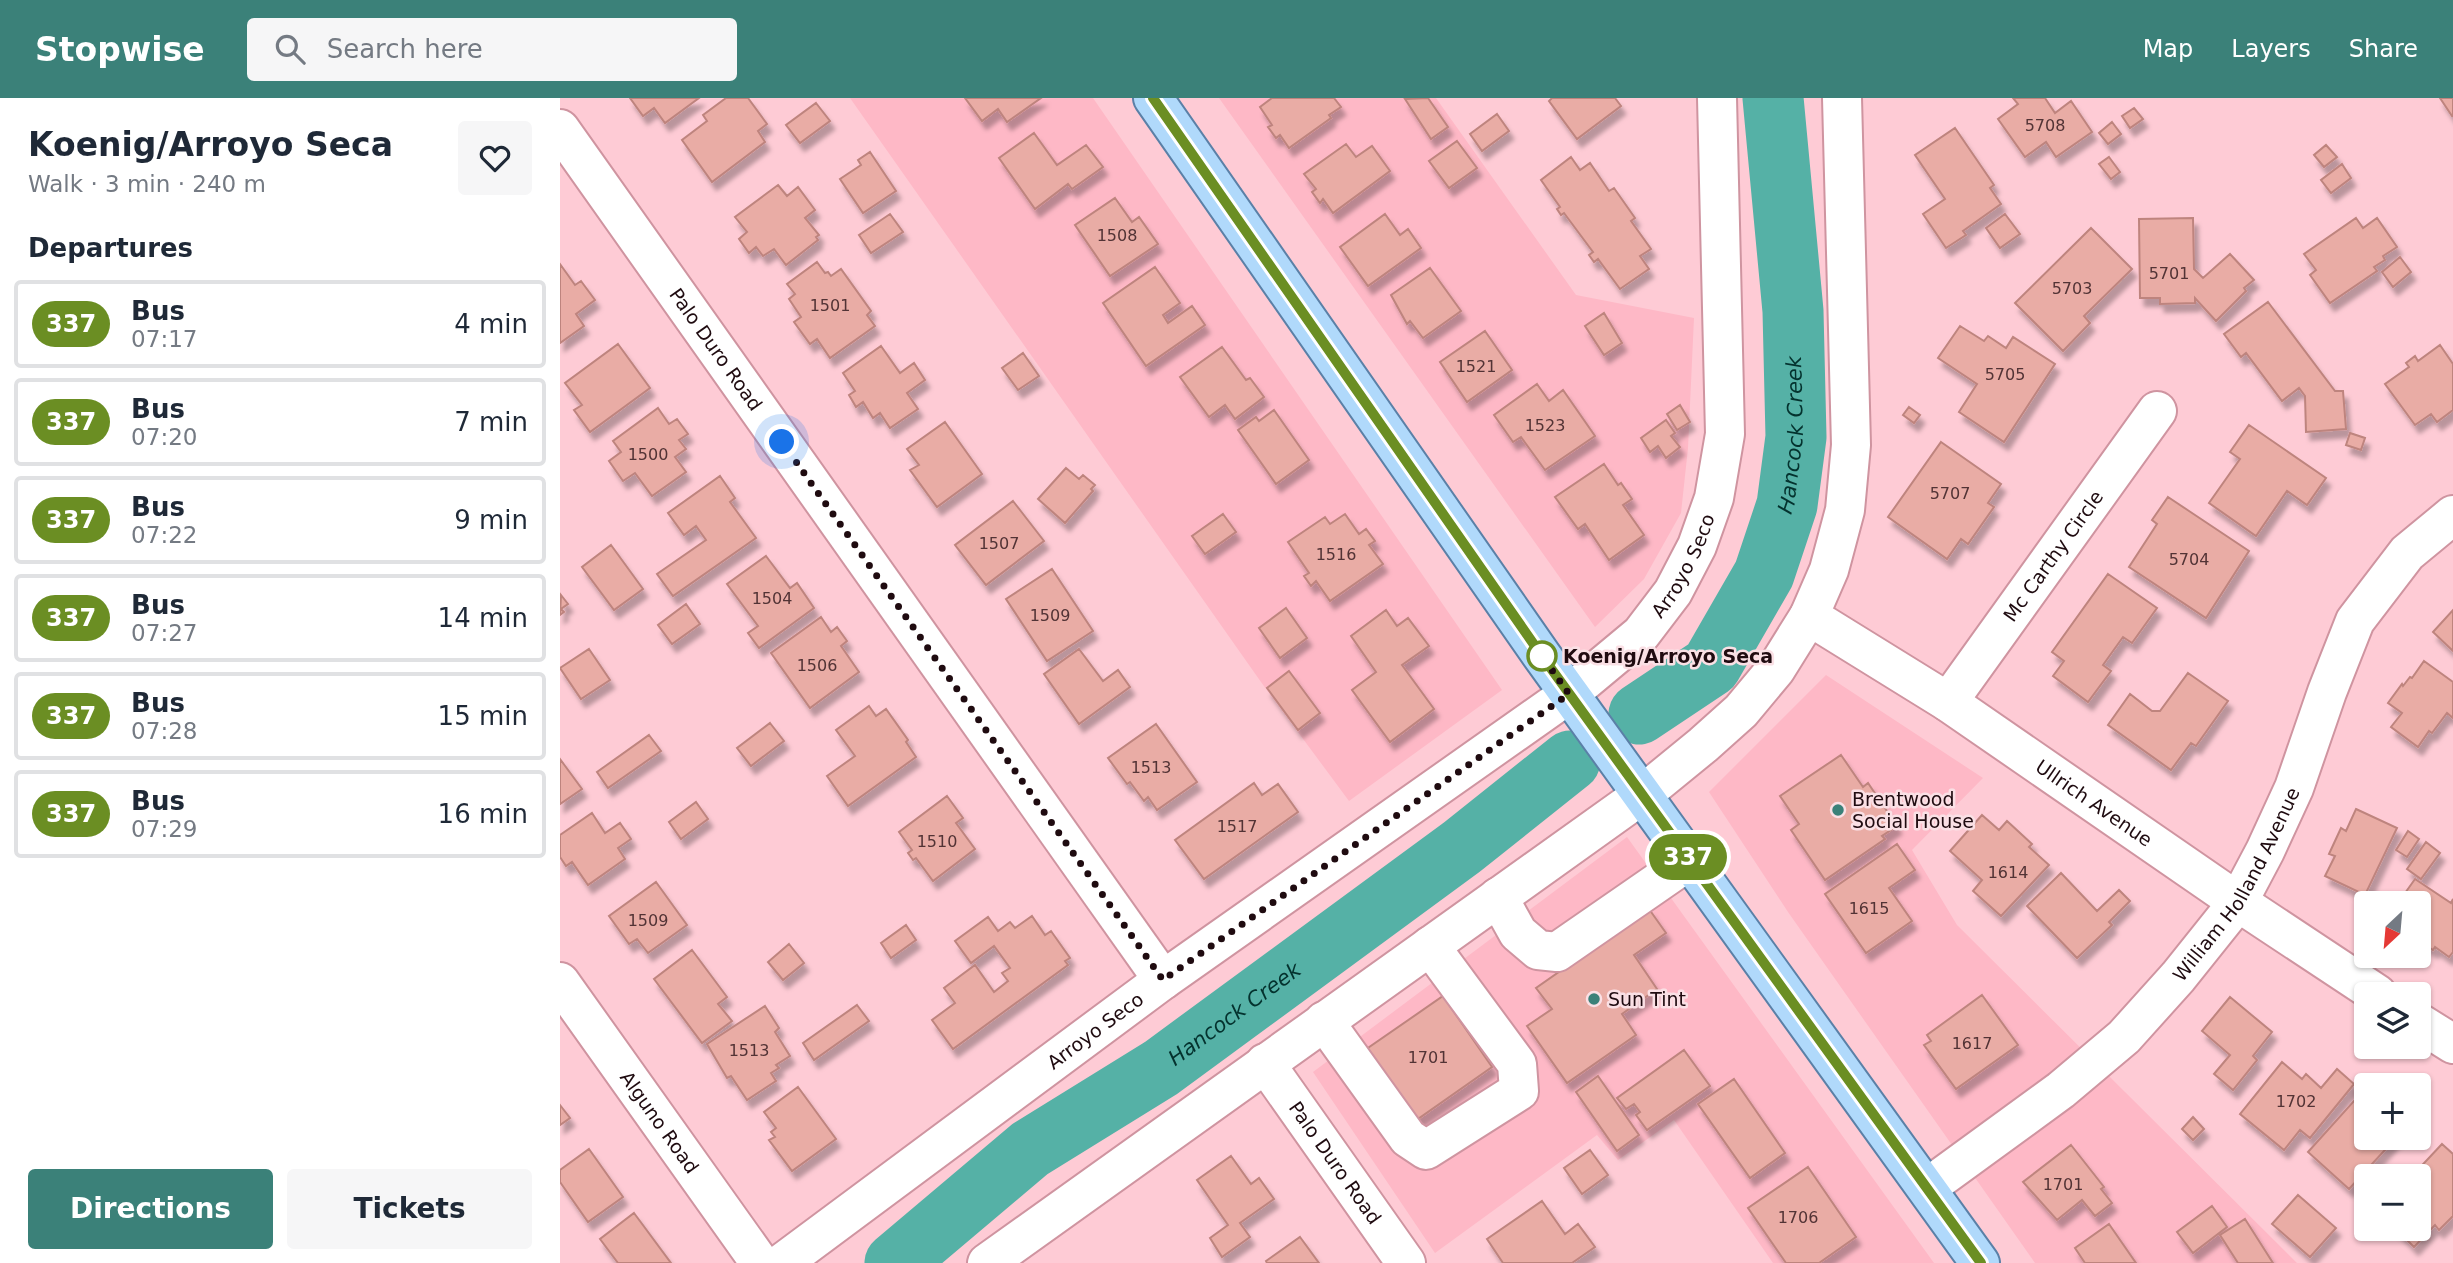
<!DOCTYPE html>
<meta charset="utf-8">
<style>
body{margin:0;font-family:"DejaVu Sans",sans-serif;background:#f6f6f7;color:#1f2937;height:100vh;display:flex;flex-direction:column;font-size:26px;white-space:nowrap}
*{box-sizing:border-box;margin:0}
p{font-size:23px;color:#747a83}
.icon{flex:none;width:38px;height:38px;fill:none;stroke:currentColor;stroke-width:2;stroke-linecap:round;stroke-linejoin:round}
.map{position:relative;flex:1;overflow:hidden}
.sheet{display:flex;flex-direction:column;background:#fff;width:560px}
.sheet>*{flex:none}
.badge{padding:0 14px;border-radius:23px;font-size:24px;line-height:46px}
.needle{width:46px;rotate:206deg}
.fabs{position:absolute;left:1794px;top:793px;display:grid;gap:14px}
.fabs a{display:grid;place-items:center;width:77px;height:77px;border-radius:7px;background:#fff;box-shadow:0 2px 5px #0004;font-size:35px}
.you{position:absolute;width:35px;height:35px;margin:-18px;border:5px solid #fff;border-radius:50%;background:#1a73e8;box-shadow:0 0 0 10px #1a73e833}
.map>.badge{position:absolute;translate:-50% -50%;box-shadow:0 0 0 4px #fff}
h2{padding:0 28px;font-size:26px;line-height:63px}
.round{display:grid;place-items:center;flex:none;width:74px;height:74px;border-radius:7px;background:#f6f6f7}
.head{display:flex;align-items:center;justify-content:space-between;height:119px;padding:0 28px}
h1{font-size:33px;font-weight:600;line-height:52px}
.button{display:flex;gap:14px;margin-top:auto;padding:14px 28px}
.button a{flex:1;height:80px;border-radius:7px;background:#3b8179;color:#fff;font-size:28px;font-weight:600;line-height:80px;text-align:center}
.button a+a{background:#f6f6f7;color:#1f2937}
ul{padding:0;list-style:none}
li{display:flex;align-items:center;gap:21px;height:88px;margin:0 14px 10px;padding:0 14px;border:4px solid #e0e1e3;border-radius:7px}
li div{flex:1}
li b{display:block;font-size:26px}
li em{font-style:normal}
li .badge{min-width:77px;font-weight:700;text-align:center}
header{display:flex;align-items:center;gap:42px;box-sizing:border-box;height:98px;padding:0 35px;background:#3b8179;color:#fff}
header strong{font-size:33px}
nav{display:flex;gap:38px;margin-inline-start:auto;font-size:24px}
.search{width:490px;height:63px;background:#f6f6f7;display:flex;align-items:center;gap:18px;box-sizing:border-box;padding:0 24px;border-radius:7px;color:#747a83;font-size:26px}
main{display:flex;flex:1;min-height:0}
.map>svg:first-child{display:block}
</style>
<header>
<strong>Stopwise</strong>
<div class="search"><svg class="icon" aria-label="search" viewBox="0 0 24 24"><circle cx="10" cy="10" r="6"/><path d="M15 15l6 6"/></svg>Search here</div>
<nav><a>Map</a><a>Layers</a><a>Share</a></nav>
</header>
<main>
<section class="sheet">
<div class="head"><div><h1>Koenig/Arroyo Seca</h1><p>Walk · 3 min · 240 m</p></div><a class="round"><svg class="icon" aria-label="heart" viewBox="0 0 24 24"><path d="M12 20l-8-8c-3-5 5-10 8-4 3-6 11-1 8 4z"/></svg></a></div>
<h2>Departures</h2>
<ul>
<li><span class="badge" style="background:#6b8e23;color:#fff">337</span><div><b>Bus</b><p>07:17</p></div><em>4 min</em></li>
<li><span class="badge" style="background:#6b8e23;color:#fff">337</span><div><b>Bus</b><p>07:20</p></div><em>7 min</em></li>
<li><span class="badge" style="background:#6b8e23;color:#fff">337</span><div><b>Bus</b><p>07:22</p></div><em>9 min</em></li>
<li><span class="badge" style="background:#6b8e23;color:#fff">337</span><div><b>Bus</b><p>07:27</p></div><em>14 min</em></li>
<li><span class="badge" style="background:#6b8e23;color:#fff">337</span><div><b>Bus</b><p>07:28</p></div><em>15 min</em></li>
<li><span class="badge" style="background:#6b8e23;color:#fff">337</span><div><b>Bus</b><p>07:29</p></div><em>16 min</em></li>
</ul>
<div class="button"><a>Directions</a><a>Tickets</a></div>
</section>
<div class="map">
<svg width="1893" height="1165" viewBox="0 0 1893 1165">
<defs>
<filter id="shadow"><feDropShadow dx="4.5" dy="8" stdDeviation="2" flood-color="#0004"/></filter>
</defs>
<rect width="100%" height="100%" fill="#fecbd5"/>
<path fill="#feb8c6" d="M290 0H533L942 592 789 703 701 584Z
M659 0H876L1016 197 1134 220 1128 350 1121 415 1084 481 1035 529Z
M1266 577 1423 680 1352 752 1397 827 1737 1165H1475L1228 814 1149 694Z
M1067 739 1374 1165H1213L1114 1022 1058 1062 1037 1037 875 1155 753 974Z"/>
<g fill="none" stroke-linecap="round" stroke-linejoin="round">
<g stroke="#55b1a6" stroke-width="61">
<path id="s1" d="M1079 616 1151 568 1204 476 1227 407 1236 339 1233 213 1213 0"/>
<path id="s2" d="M335 1165 470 1051 601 970 902 749 1010 663"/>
</g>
</g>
<path fill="#e9aca5" stroke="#be847e" stroke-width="2" filter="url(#shadow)" d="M70 0H139L105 25 94 10 83 18Z
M166 0H188L207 26 198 33 205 44 152 84 122 42 147 23 143 17Z
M405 0H481L447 24 438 11 422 23Z
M712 0H774L781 9 769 17 771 20 729 50 720 37 716 40 708 29 712 27 700 9Z
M868 0 888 29 871 41 845 1Z
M992 0H1055L1061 8 1017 41 989 3Z
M1453 0H1485L1495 15 1511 3 1532 34 1496 59 1486 44 1465 59 1438 21 1458 6Z
M1880 0H1893V18H1892Z
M256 5 270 23 240 45 226 27Z
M1574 10 1583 21 1570 30 1562 18Z
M937 16 949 33 922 53 910 36Z
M1552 24 1561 36 1548 46 1539 35Z
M1395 30 1434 87 1430 90 1441 106 1403 133 1406 137 1386 150 1363 116 1385 101 1355 57Z
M474 35 497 67 526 47 543 69 512 91 508 86 475 111 439 60Z
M897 43 917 70 889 90 869 63Z
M786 46 796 59 812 48 830 73 773 115 763 101 760 105 752 94 756 91 744 76Z
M1766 47 1777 59 1764 69 1754 57Z
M310 54 336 93 303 115 280 81 301 67 298 62Z
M1011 59 1020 72 1030 65 1049 93 1054 90 1075 120 1071 123 1091 151 1080 158 1089 171 1060 191 1038 161 1034 164 1029 157 1033 154 1004 115 1001 117 997 111 1000 109 981 82Z
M1549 59 1560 74 1551 81 1539 66Z
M1782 66 1791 80 1771 95 1761 82Z
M218 87 227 98 238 89 255 112 245 120 259 137 256 139 258 142 226 167 214 151 203 158 196 149 189 155 179 141 187 134 175 119Z
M555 100 572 124 579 119 598 146 550 178 515 127Z
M330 116 343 134 311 155 299 137Z
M825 116 840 137 848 131 861 150 808 188 780 149Z
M1445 116 1460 136 1440 150 1426 130Z
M1633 120 1634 171 1643 180 1670 156 1694 182 1684 190 1686 193 1656 223 1635 200V205L1600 206V200H1580L1579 121Z
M1796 120 1803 130 1817 120 1837 149 1823 158 1825 162 1814 169 1817 173 1770 205 1750 177 1756 172 1744 156Z
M1531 130 1572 171 1524 218 1530 225 1503 253 1455 205Z
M1840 159 1851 174 1833 189 1822 174Z
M257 164 265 175 268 174 271 178 281 171 311 213 307 217 315 228 270 260 257 241 250 246 234 224 241 219 229 201 235 196 227 186Z
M0 166 15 187 21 183 35 202 16 216 24 228 0 245Z
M595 169 620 205 603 217 608 225 632 208 645 227 586 268 543 205Z
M870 170 901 213 863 240 850 223 847 226 831 197Z
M1708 204 1775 293H1783L1786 331 1746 334 1745 298 1739 290 1722 303 1686 255 1681 259 1664 236Z
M1044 215 1062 245 1044 257 1025 228Z
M1400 228 1424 243 1428 238 1446 250 1453 239 1495 266 1444 344 1399 314 1417 286 1378 260Z
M925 233 952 272 907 304 880 264Z
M58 246 90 290 30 334 14 312 22 307 5 285Z
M1880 247 1893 266V312L1877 324 1871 316 1855 327 1825 286 1849 269 1846 265 1855 258 1858 263Z
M321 248 340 275 354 265 365 282 347 295 358 311 330 330 320 315 313 320 303 304 296 309 289 297 295 293 283 275Z
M662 249 686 282 690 280 704 299 675 321 665 307 649 319 620 279Z
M463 255 479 278 458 292 442 270Z
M977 286 989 303 1003 292 1035 338 985 372 961 339 953 344 934 317Z
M1120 307 1130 324 1117 332 1107 316Z
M1349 309 1360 317 1354 325 1343 317Z
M98 310 109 326 117 321 128 336 119 342 126 351 115 359 126 374 92 398 75 375 63 383 49 363 61 354 53 343Z
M714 312 749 362 716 386 678 332 696 319 699 323Z
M1106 322 1115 335 1111 338 1120 349 1106 360 1098 348 1090 354 1081 340Z
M385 324 422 376 377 409 350 372 359 367 347 351Z
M1689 327 1766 380 1747 407 1727 393 1696 438 1649 405 1680 361 1670 354Z
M1790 335 1805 340 1801 352 1786 347Z
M1381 344 1441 386 1428 405 1434 409 1408 446 1401 441 1387 461 1328 419Z
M1044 366 1058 387 1061 385 1072 401 1063 407 1084 437 1049 462 1025 426 1018 431 995 399Z
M506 370 519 381 523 377 535 387 531 391 533 393 505 425 478 401Z
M160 378 175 400 170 404 196 440 113 498 97 476 146 442 136 428 124 437 108 415Z
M1608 399 1689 453 1646 520 1569 469 1597 426 1592 422Z
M453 403 484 443 426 487 395 447Z
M663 416 676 434 645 456 632 438Z
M785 416 799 436 806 431 815 443 809 447 823 466 770 503 756 483 751 488 744 478 749 475 728 444 765 419 770 426Z
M51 447 83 491 54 512 22 469Z
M206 458 230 490 237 485 254 510 199 550 188 535 198 528 167 486Z
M492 471 533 533 487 563 446 501Z
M1548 476 1597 510 1572 545 1563 539 1543 567 1551 573 1528 604 1493 578 1504 563 1492 554Z
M1 497 8 506 1 511 4 514 0 517Z
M126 506 140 526 112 546 98 527Z
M726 510 747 540 720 560 699 530Z
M826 512 837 528 848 520 869 548 842 567 874 611 830 644 792 592 816 574 791 538Z
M1893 512V553L1873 534Z
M261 519 271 534 277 529 287 543 281 548 299 574 250 610 211 555Z
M29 551 50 582 21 601 0 570Z
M519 551 543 583 558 572 570 589 519 626 484 576Z
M1864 563 1893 584V620L1887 615 1872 635 1869 633 1858 649 1831 629 1842 615 1828 605 1842 586 1843 588 1850 579 1852 580Z
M729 573 760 615 738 632 707 590Z
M1628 575 1668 603 1636 648 1631 645 1611 672 1548 627 1570 596 1592 613H1600Z
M309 608 316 618 326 611 348 642 346 644 356 659 288 708 267 678 295 658 276 632Z
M210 625 224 643 191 668 177 650Z
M596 626 637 684 597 712 588 699 584 703 570 684 567 686 548 660Z
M89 637 101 653 48 690 37 674Z
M1281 657 1303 689 1308 685 1337 728 1322 738 1325 741 1265 782 1231 732 1239 726 1220 698Z
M0 661 22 691 0 706Z
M694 685 702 697 718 686 738 714 644 781 615 742Z
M387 698 403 720 396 725 415 751 373 783 356 760 353 762 348 755 352 752 339 734Z
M136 704 148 721 121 741 109 724Z
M1796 711 1837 730 1805 797 1765 778 1775 758 1769 756 1781 730 1786 733Z
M32 715 45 735 60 725 71 741 58 750 65 761 28 787 12 764 6 768 0 759V737Z
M1422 717 1439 732 1447 723 1472 746 1469 749 1489 767 1441 818 1413 793 1422 782 1390 753Z
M1848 733 1859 741 1847 759 1836 752Z
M1866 744 1880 755 1861 781 1847 771Z
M1337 746 1355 772 1329 790 1352 823 1306 855 1265 796Z
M1501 775 1537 813 1559 792 1570 803 1549 824 1552 827 1517 860 1467 808Z
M1855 781 1891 805 1893 801V854L1889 859 1875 849 1873 852 1858 842V805H1838Z
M96 784 127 827 88 855 77 841 69 846 49 818Z
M1089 811 1106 835 1074 857 1097 891 1062 916 1076 937 1007 985 967 928 992 911 976 890Z
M472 818 485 837 491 833 510 860 505 863 508 867 393 951 372 922 395 905 384 890 415 867 434 894 448 883 442 875 450 870 434 848 411 865 395 843 428 819 438 833 450 824 455 830Z
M346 827 356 842 331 860 321 845Z
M229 846 244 865 223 882 208 864Z
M132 852 167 899 158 906 172 923 142 945 94 881Z
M1422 897 1458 947 1396 991 1364 947 1371 943 1367 937Z
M883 898 932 969 855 1023 805 952Z
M1670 899 1712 934 1693 958 1697 962 1673 992 1654 976 1670 957 1642 933Z
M297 907 309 923 254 962 243 945Z
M205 908 219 930 215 934 230 958 216 967 219 970 211 975 216 983 187 1002 171 978 167 980 147 946Z
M1124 952 1150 988 1087 1032 1076 1017 1080 1014 1074 1006 1066 1011 1057 1000Z
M1722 964 1742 981 1746 976 1761 990 1777 971 1794 986 1750 1040 1740 1032 1724 1052 1680 1016Z
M1038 978 1079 1037 1057 1053 1016 994Z
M1174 981 1225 1055 1190 1080 1138 1006Z
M238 989 276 1041 232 1073 209 1042 215 1039 211 1034 216 1030 204 1014Z
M1802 994 1806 997V1040H1836L1789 1091 1748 1054Z
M0 1007 10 1020 0 1027Z
M1633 1019 1644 1031 1633 1042 1622 1031Z
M1882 1046 1893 1056V1118L1879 1132 1875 1127 1854 1149 1835 1130H1858V1078H1852Z
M1511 1047 1544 1089 1541 1091 1552 1105 1535 1118 1522 1102 1497 1122 1463 1084Z
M29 1051 63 1099 28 1124 0 1084V1072Z
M1030 1052 1048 1077 1022 1096 1004 1070Z
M671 1058 691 1086 699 1080 714 1101 680 1125 690 1139 662 1159 650 1140 668 1127 637 1082Z
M1248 1069 1296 1139 1259 1165H1226L1188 1110Z
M1738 1097 1776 1130 1750 1159 1712 1126Z
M982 1103 1005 1136 1018 1126 1035 1149 1012 1165H943L927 1141Z
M1652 1108 1667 1129 1633 1155 1617 1134Z
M74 1115 111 1165H58L40 1141Z
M1685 1121 1713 1165H1678L1660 1137Z
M1549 1126 1576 1165H1525L1515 1150Z
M740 1139 759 1165H707L706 1163Z"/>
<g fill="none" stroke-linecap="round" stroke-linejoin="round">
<defs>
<g id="minor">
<path id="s3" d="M0 31 603 882"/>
<path id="s4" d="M1249 518 1388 604 1678 804 1817 896"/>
<path id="s5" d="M1388 604 1597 313"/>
<path d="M938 799 958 835 978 852 997 854 1130 762"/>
<path id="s6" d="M0 884 200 1165"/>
<path d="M764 923 848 1040 866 1052 959 993 957 966 870 848"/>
<path d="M1858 924 1893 946"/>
<path id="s7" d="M705 965 846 1165"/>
<path id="s8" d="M1368 1089 1501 992 1564 939 1618 879 1678 804 1705 753 1734 690 1767 594 1795 523 1847 455 1893 417"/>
<path id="s9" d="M222 1165 603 882 1009 596 1081 536 1113 494 1137 448 1154 400 1165 336 1157 0"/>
<path d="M427 1165 1083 696 1143 647 1181 613 1216 571 1249 518 1269 472 1285 412 1291 347 1282 0"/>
</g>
<path id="major" d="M593 0 982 558 1420 1165"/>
</defs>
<use href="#minor" stroke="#cf94a0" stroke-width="42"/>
<use href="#major" stroke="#5b80a7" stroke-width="42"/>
<use href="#minor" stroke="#fff" stroke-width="38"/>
<use href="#major" stroke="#b0d9fb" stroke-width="38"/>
</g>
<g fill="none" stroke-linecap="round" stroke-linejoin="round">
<defs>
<path id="line" d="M593 0 982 558 1421 1165"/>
</defs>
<use href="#line" stroke="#fff" stroke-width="16"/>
<use href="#line" stroke="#6b8e23" stroke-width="10"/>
<path stroke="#1f0b10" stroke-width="7" stroke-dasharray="0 12.6" d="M222 344 603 882 1009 596 982 558"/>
</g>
<circle fill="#fff" stroke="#6b8e23" stroke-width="3.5" cx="982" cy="558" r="14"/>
<g fill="#3b8179" stroke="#fae0e5" stroke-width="2.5">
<circle cx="1278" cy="712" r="7"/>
<circle cx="1034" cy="901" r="7"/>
</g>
<g text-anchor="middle" stroke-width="5" stroke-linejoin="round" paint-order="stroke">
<g font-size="16" fill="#523335">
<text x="1485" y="33">5708</text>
<text x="557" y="143">1508</text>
<text x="1609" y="181">5701</text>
<text x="1512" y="196">5703</text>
<text x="270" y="213">1501</text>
<text x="916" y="274">1521</text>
<text x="1445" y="282">5705</text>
<text x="985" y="333">1523</text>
<text x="88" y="362">1500</text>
<text x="1390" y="401">5707</text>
<text x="439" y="451">1507</text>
<text x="776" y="462">1516</text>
<text x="1629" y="467">5704</text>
<text x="212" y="506">1504</text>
<text x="490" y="523">1509</text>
<text x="257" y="573">1506</text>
<text x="591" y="675">1513</text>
<text x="677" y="734">1517</text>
<text x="377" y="749">1510</text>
<text x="1448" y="780">1614</text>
<text x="1309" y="816">1615</text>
<text x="88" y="828">1509</text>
<text x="1412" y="951">1617</text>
<text x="189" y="958">1513</text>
<text x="868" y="965">1701</text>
<text x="1736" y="1009">1702</text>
<text x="1503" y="1092">1701</text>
<text x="1238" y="1125">1706</text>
</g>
<g font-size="19" fill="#1f0b10" stroke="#fae0e5">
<text dy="7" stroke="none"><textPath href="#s3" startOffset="270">Palo Duro Road</textPath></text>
<text dy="7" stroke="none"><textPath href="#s5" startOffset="180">Mc Carthy Circle</textPath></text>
<text dy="7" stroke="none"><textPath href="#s9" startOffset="1146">Arroyo Seco</textPath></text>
<text dy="7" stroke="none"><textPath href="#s4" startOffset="341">Ullrich Avenue</textPath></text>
<text dy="7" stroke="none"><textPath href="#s8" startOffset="438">William Holland Avenue</textPath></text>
<text dy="7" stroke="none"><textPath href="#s9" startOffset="390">Arroyo Seco</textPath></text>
<text dy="7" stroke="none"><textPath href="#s6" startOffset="172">Alguno Road</textPath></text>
<text dy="7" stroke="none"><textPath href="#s7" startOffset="122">Palo Duro Road</textPath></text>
</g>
<g font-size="19" font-weight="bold" fill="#1f0b10" stroke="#fae0e5" text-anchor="start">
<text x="1003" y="565">Koenig/Arroyo Seca</text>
</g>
<g font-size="19" fill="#1f0b10" stroke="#fae0e5" text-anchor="start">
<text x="1292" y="708">Brentwood<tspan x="1292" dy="22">Social House</tspan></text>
<text x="1048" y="908">Sun Tint</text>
</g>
<g font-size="21" font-style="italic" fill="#04322e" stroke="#fae0e5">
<text dy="7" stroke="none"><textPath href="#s1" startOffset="336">Hancock Creek</textPath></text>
<text dy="7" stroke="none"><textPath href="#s2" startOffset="422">Hancock Creek</textPath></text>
</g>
</g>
</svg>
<div class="fabs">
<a><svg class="needle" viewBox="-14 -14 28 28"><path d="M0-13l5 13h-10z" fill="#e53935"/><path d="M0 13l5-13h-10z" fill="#747a83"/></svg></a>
<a><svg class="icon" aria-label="layers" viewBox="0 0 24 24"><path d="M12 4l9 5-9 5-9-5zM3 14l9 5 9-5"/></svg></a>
<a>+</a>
<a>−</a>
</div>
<div class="you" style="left:222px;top:344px"></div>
<b class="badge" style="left:1128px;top:759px;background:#6b8e23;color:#fff">337</b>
</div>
</main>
